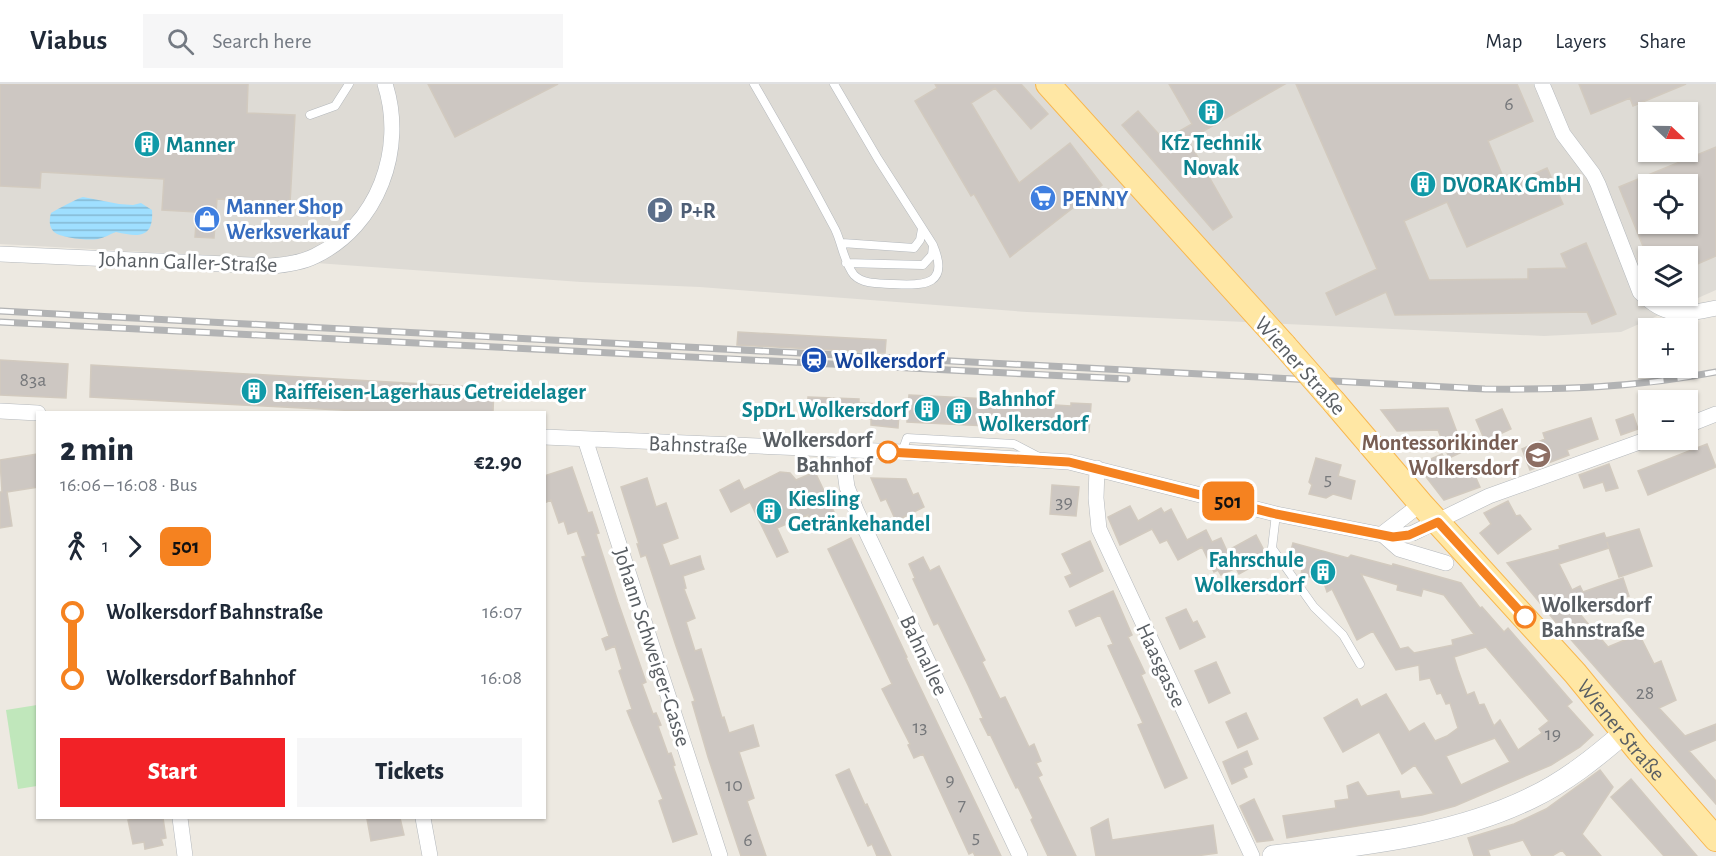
<!DOCTYPE html>
<meta charset="utf-8">
<style>
body{margin:0;font-family:"Alegreya Sans",sans-serif;background:#f6f6f7;color:#1f2937;height:100vh;display:flex;flex-direction:column;font-size:22px;white-space:nowrap}
*{box-sizing:border-box;margin:0}
p{font-size:20px;color:#747a83}
.icon{flex:none;width:33px;height:33px;fill:none;stroke:currentColor;stroke-width:2;stroke-linecap:round;stroke-linejoin:round}
.map{position:relative;flex:1;overflow:hidden}
.panel{position:absolute;left:36px;top:327px;width:510px;height:408px;display:flex;flex-direction:column;background:#fff;border-radius:0px;box-shadow:0 2px 4px #0004}
.panel>*{flex:none}
.badge{padding:0 12px;border-radius:9px;font-size:21px;line-height:39px}
.needle{width:39px;rotate:112deg}
.tools{position:absolute;left:1638px;top:18px;display:grid;gap:12px}
.tools a{display:grid;place-items:center;width:60px;height:60px;border-radius:0px;background:#fff;box-shadow:0 2px 4px #0004;font-size:30px}
.map>.badge{position:absolute;translate:-50% -50%;box-shadow:0 0 0 3px #fff}
.legs{display:flex;align-items:center;gap:9px;height:66px;padding:0 24px;font-size:20px}
.legs p{margin-inline-start:auto}
.summary{display:flex;align-items:center;justify-content:space-between;height:102px;padding:0 24px}
h1{font-size:33px;font-weight:800;line-height:45px}
.action{display:flex;gap:12px;margin-top:auto;padding:12px 24px}
.action a{flex:1;height:69px;border-radius:0px;background:#f22227;color:#fff;font-size:24px;font-weight:800;line-height:69px;text-align:center}
.action a+a{background:#f6f6f7;color:#1f2937}
ul{padding:0 24px;list-style:none}
li{display:flex;align-items:center;gap:21px;height:66px;font-size:22px}
li i{display:grid;place-items:center;width:9px;height:100%;margin:0 8px;background:currentColor}
li i::after{content:'';width:15px;height:15px;margin:-8px;border:4px solid;border-radius:50%;background:#fff}
li p{margin-inline-start:auto}
li:first-child i{background:linear-gradient(#0000 50%,currentColor 0)}
li:last-child i{background:linear-gradient(currentColor 50%,#0000 0)}
header{display:flex;align-items:center;gap:36px;box-sizing:border-box;height:84px;padding:0 30px;background:#fff;border-bottom:2px solid #e0e1e3}
header strong{font-size:28px}
nav{display:flex;gap:33px;margin-inline-start:auto;font-size:21px}
.search{width:420px;height:54px;background:#f6f6f7;display:flex;align-items:center;gap:15px;box-sizing:border-box;padding:0 21px;border-radius:0px;color:#747a83;font-size:22px}
.map>svg:first-child{display:block}
</style>
<header>
<strong>Viabus</strong>
<div class="search"><svg class="icon" aria-label="search" viewBox="0 0 24 24"><circle cx="10" cy="10" r="6"/><path d="M15 15l6 6"/></svg>Search here</div>
<nav><a>Map</a><a>Layers</a><a>Share</a></nav>
</header>
<div class="map">
<svg width="1716" height="772" viewBox="0 0 1716 772">
<defs>
<pattern id="water-rules" width="6" height="5" patternUnits="userSpaceOnUse" patternTransform="scale(1.5)"><rect width="6" height="5" fill="#9fdfff"/><path d="M0 2.5h6" fill="none" stroke="#85b8d2"/></pattern>
</defs>
<rect width="100%" height="100%" fill="#ede9e1"/>
<path fill="#dedbd5" fill-rule="evenodd" d="M0 0H1716V206L1621 248 1544 252 1027 228 700 203 581 198 219 172 0 160ZM1648 28H1688V68H1648ZM1648 100H1688V140H1648ZM1648 172H1688V212H1648Z"/>
<path fill="#c0e7bb" d="M37 621V702L18 705 6 626Z"/>
<path fill="url(#water-rules)" d="M83 113 119 120 133 121 141 119 152 126C154 155 138 153 116 148 110 150 104 154 98 155 89 157 61 154 54 148 49 143 49 136 51 129 58 125 76 115 83 113Z"/>
<path fill="#cdc7c2" stroke="#d2cabf" stroke-width="1.5" fill-rule="evenodd" d="M0 0H248L247 29 295 31 290 119 217 115 214 154 195 153 197 128 162 126 164 95 41 88 40 104 0 102Z
M428 0H558L455 53Z
M935 0H1021L1048 30 1031 45 995 4 971 19 1019 99 1070 59 1102 101 1010 173 974 110 971 112 915 17 937 4Z
M1169 0H1285L1188 56 1232 133 1213 146 1122 41 1138 27 1164 56 1192 40Z
M1296 0H1517L1533 37 1488 57 1507 102 1547 84 1563 120 1467 163 1447 118 1404 137 1429 196 1528 195V185L1567 184 1561 170 1586 159 1616 230 1592 240 1587 228 1395 231 1386 208 1336 231 1326 209 1377 185Z
M1579 0H1686L1633 22 1630 14 1591 30Z
M1716 63V172L1688 184V172H1647L1619 103ZM1648 100H1688V140H1648Z
M738 248 886 256 885 269 737 261Z
M0 276 68 280 66 314 0 311Z
M91 281 494 304 493 328H378L90 313Z
M909 311 1010 316V318L1071 322V319L1091 320 1089 348 1008 342V343L907 338Z
M808 313 859 315V319L881 320V329H899L898 344 871 341V335L807 332Z
M1448 324 1464 367 1449 374 1438 346 1397 347 1381 326Z
M1502 325 1511 345 1485 357 1476 336Z
M1633 330 1638 345 1621 351 1616 336Z
M1591 334 1598 355 1567 366 1569 371 1530 386 1522 365 1545 355 1543 349Z
M1707 360 1716 383 1648 411 1638 387Z
M38 370V403L7 408 12 442 0 444V408H2L0 376Z
M1442 370 1452 393 1472 385 1480 403 1444 416 1417 381Z
M1316 374 1341 381 1338 392 1355 397 1351 415 1333 410 1326 414 1309 410 1312 401 1309 398Z
M1609 380 1618 404 1606 407 1603 398 1584 404 1579 391Z
M572 383 588 429 592 428 599 449 596 450 618 518 646 598 642 600 653 630 656 629 661 641 658 642 668 670 671 669 675 681 673 682 697 750 673 758 659 717 663 715 627 627 632 625 619 587 622 585 615 562 606 566 602 555 609 552 582 473 586 472 577 447 568 450 564 437 559 439 551 416 544 419V392Z
M780 388 790 389 796 396 815 388 836 432 821 438 818 432 810 436 808 431 777 444 788 468 777 473 750 418 731 428 720 406 739 396 744 406Z
M647 394 656 423 666 419 678 454 662 460 670 482 700 472 702 480 704 485 683 492 686 504 684 505 695 534 686 538 695 567 701 565 722 634 724 633 729 649 753 641 759 662 739 668 754 714 747 717 766 772H741L708 673 692 618 695 617 676 562 646 471 641 473 637 460H639L621 403Z
M871 394 906 395 913 411 918 409 924 423 896 437 886 415 881 417Z
M1052 401 1079 403 1076 432 1050 430Z
M1508 417 1516 432 1520 431 1531 445 1498 470 1480 449 1491 440 1484 429Z
M1130 422 1138 437 1161 424 1164 429 1171 425 1187 456 1206 446 1212 458 1221 454 1227 467 1256 451 1268 474 1239 490 1236 484 1221 491 1218 486 1214 488 1202 463 1178 476 1167 456 1160 459 1152 445 1120 461 1108 433Z
M1639 445 1652 482 1619 493 1607 458 1609 464 1559 480 1572 506 1580 502 1583 508 1623 494 1629 512 1579 529 1608 563 1639 550 1654 580 1661 577 1676 616 1659 624 1685 652 1716 640V656L1689 667 1716 697V720L1559 542 1507 479 1560 465 1559 462 1604 449 1606 454Z
M851 454 907 573 906 574 1001 772H975L973 768 969 770 923 670 914 674 908 661 910 660 882 605 892 600 828 465Z
M1090 457 1103 487 1070 503 1065 493 1072 490 1062 470Z
M1293 459 1348 474 1351 471 1392 482 1393 480 1461 499 1480 524 1482 523 1504 548 1508 544 1572 618 1567 622 1593 651 1580 663 1551 681 1455 722 1422 731 1287 754 1283 732 1336 724 1335 717 1349 715 1347 702 1358 698 1367 712 1399 707 1401 715 1434 710 1415 681 1402 690 1379 648 1343 668 1324 634 1357 615 1361 623 1386 610 1409 648 1424 639 1435 657 1447 652 1458 644 1450 619 1446 620 1441 609 1437 610 1430 594 1420 596 1419 581 1396 586 1373 547 1357 556 1332 505 1327 508 1323 496 1301 491 1302 484 1292 482 1288 477ZM1361 490 1398 501 1397 506 1421 512 1423 505 1444 511 1474 550 1452 556 1453 561 1414 569 1408 563 1400 565ZM1486 563 1549 637 1539 645 1542 649 1518 666 1500 636 1494 642 1484 620 1479 621 1474 608 1467 611 1458 586 1454 573ZM1495 654 1510 678 1461 701 1446 672Z
M923 473 930 487 939 482 985 576 982 578 1000 615 1005 613 1029 663 1034 660 1041 677 1036 679 1042 691 1038 693 1076 772H1048L1031 736 1033 734 1018 703 1016 704 990 650 988 651 980 635 983 634 968 601 938 539 934 541 913 495 915 494 909 480Z
M1113 507 1132 551 1128 553 1145 589 1141 591 1187 694 1165 704 1138 641 1143 639 1108 562 1113 560 1100 531 1076 542 1069 527Z
M1186 525 1193 539 1197 537 1205 553 1180 565 1166 534Z
M1216 578 1230 609 1209 619 1195 587Z
M1246 629 1258 655 1238 664 1226 638Z
M1247 667 1252 680 1243 684 1247 693 1232 700 1223 678Z
M849 685 865 721 867 720 891 772H877L872 760 868 762 836 691Z
M1600 686 1613 703 1582 750 1601 772H1567L1562 766 1552 772H1532L1523 756 1488 766 1490 772H1474L1468 754 1514 740 1546 725Z
M1631 695 1697 772H1664L1611 713Z
M1254 715 1273 756 1257 758 1240 722Z
M139 734H163L166 754 161 755 163 761 145 765 144 758 133 760 128 736Z
M375 734H400L404 751 371 757 367 735Z
M1108 735 1112 756 1213 741 1217 769 1196 772H1096L1091 744Z"/>
<g fill="none" stroke-linecap="round" stroke-linejoin="round">
<defs>
<path id="lane" d="M754 0C782 48 809 96 835 145 842 159 844 179 854 191 864 201 880 199 893 200 925 202 950 201 933 161L878 75 834 0
M310 31 335 22 349 0
M842 159 914 164 920 156 922 145
M846 179 923 181 932 171 933 162
M902 368 907 354 1014 360 1039 373
M1276 430 1272 464 1314 523 1343 551 1360 580"/>
<path id="street" d="M1542 0 1563 50 1593 90 1598 100 1640 208C1665 234 1683 231 1716 224
M0 170 270 182C285 181 301 179 315 172 378 142 406 65 385 0
M0 327 38 329
M1688 341 1716 330
M544 353 902 368 1069 378 1276 430 1393 453 1413 449 1489 412 1648 355
M585 355 720 772
M842 366 847 403 856 426 1020 772
M1097 384 1096 414 1099 445 1252 772
M1382 450 1399 465 1446 479
M1382 450 1421 420
M180 734 185 772
M423 734 430 772"/>
<path id="secondary" d="M1273 772C1360 761 1451 753 1531 714 1565 698 1595 674 1624 649"/>
<g id="primary">
<path d="M1048 0 1284 261"/>
<path id="s1" d="M1334 318 1421 420 1575 589 1638 666 1716 755"/>
</g>
</defs>
<use href="#lane" stroke="#b4b8bc" stroke-width="9"/>
<use href="#street" stroke="#b4b8bc" stroke-width="16"/>
<use href="#secondary" stroke="#b4b9be" stroke-width="22"/>
<use href="#primary" stroke="#f8b74f" stroke-width="26"/>
<use href="#lane" stroke="#fff" stroke-width="8"/>
<use href="#street" stroke="#fff" stroke-width="15"/>
<use href="#secondary" stroke="#fff" stroke-width="21"/>
<use href="#primary" stroke="#ffe7a4" stroke-width="24"/>
<defs>
<path id="rail" d="M0 227 1485 305C1565 306 1638 303 1716 288
M0 238 1127 295"/>
</defs>
<use href="#rail" stroke="#b2b3b4" stroke-width="7"/>
<use href="#rail" stroke="#fff" stroke-width="4.5" stroke-dasharray="14" stroke-linecap="butt"/>
<defs>
<path id="primary-bridge" d="M1284 261 1334 318"/>
</defs>
<use href="#primary-bridge" stroke="#f8b74f" stroke-width="26" stroke-linecap="butt"/>
<use href="#primary-bridge" stroke="#ffe7a4" stroke-width="24"/>
</g>
<g fill="none" stroke-linecap="round" stroke-linejoin="round">
<defs>
<path id="line-1" d="M888 368 1069 378 1276 430 1393 453 1409 451 1438 438 1525 533"/>
</defs>
<use href="#line-1" stroke="#fff" stroke-width="14"/>
<use href="#line-1" stroke="#f58220" stroke-width="9"/>
</g>
<defs>
<symbol id="building-disc" viewBox="-11 -11 22 22"><circle r="9.5" fill="#0f9aa8" stroke="#fff"/><path d="M-4-6H4V6H1V3H-1V6H-4ZM-2.5-4.3h1.7v1.8h-1.7ZM.8-4.3h1.7v1.8H.8ZM-2.5-1h1.7V.8h-1.7ZM.8-1h1.7V.8H.8Z" fill="#fff"/></symbol>
<symbol id="supermarket-disc" viewBox="-11 -11 22 22"><circle r="9.5" fill="#3f7fe0" stroke="#fff"/><path d="M-6-5.5h2.5l.6 2H6L4.5 2H-2.5L-4.4-4H-6ZM-1.5 3.2a1.3 1.3 0 1 0 .1 0ZM3 3.2a1.3 1.3 0 1 0 .1 0Z" fill="#fff"/></symbol>
<symbol id="parking-disc" viewBox="-11 -11 22 22"><circle r="9.5" fill="#5c6f8a" stroke="#fff"/><path d="M-3.5-5.5H1a3.5 3.5 0 0 1 0 7H-1V5.5H-3.5ZM-1-3.4V-.6H.8a1.4 1.4 0 0 0 0-2.8Z" fill="#fff"/></symbol>
<symbol id="shop-disc" viewBox="-11 -11 22 22"><circle r="9.5" fill="#3f7fe0" stroke="#fff"/><path d="M-5-2.5h2.3a2.7 3.5 0 0 1 5.4 0H5L5.5 6h-11ZM-1.5-2.5h3a1.5 2.3 0 0 0-3 0Z" fill="#fff"/></symbol>
<symbol id="station-disc" viewBox="-11 -11 22 22"><circle r="9.5" fill="#1a4fb4" stroke="#fff"/><path d="M-3-6H3Q5-6 5-4V2Q5 4 3 4L4.5 6H3L1.5 4h-3L-3 6H-4.5L-3 4Q-5 4-5 2V-4Q-5-6-3-6ZM-3.5-4v3h7v-3ZM-3.5 1v1.5H-2V1ZM2 1v1.5H3.5V1Z" fill="#fff"/></symbol>
<symbol id="school-disc" viewBox="-11 -11 22 22"><circle r="9.5" fill="#8d6e63" stroke="#fff"/><path d="M0-5L7-2L0 1L-7-2ZM-4 1L0 2.5L4 1V4Q0 6-4 4Z" fill="#fff"/></symbol>
</defs>
<g fill-rule="evenodd">
<use href="#building-disc" x="1196" y="13" width="30" height="30"/>
<use href="#building-disc" x="132" y="45" width="30" height="30"/>
<use href="#building-disc" x="1408" y="85" width="30" height="30"/>
<use href="#supermarket-disc" x="1028" y="99" width="30" height="30"/>
<use href="#parking-disc" x="645" y="111" width="30" height="30"/>
<use href="#shop-disc" x="192" y="120" width="30" height="30"/>
<use href="#station-disc" x="799" y="261" width="30" height="30"/>
<use href="#building-disc" x="239" y="292" width="30" height="30"/>
<use href="#building-disc" x="912" y="310" width="30" height="30"/>
<use href="#building-disc" x="944" y="312" width="30" height="30"/>
<use href="#school-disc" x="1523" y="356" width="30" height="30"/>
<use href="#building-disc" x="754" y="412" width="30" height="30"/>
<use href="#building-disc" x="1308" y="473" width="30" height="30"/>
</g>
<g fill="#fff" stroke="#f58220" stroke-width="3">
<circle cx="888" cy="368" r="10"/>
<circle cx="1525" cy="533" r="10"/>
</g>
<g text-anchor="middle" stroke-width="6" stroke-linejoin="round" paint-order="stroke">
<g font-size="20" fill="#76787b">
<text x="1509" y="26">6</text>
<text x="33" y="302">83a</text>
<text x="1328" y="401">5</text>
<text x="1064" y="424">39</text>
<text x="1645" y="615">28</text>
<text x="920" y="649">13</text>
<text x="1553" y="656">19</text>
<text x="950" y="702">9</text>
<text x="734" y="707">10</text>
<text x="962" y="727">7</text>
<text x="976" y="759">5</text>
<text x="748" y="762">6</text>
</g>
<g font-size="22" font-weight="bold" fill="#0d838f" stroke="#fff" text-anchor="start">
<text x="1211" y="66" text-anchor="middle">Kfz Technik<tspan x="1211" dy="25">Novak</tspan></text>
<text x="166" y="68">Manner</text>
<text x="1442" y="108">DVORAK GmbH</text>
<text x="274" y="315">Raiffeisen-Lagerhaus Getreidelager</text>
<text x="978" y="322">Bahnhof<tspan x="978" dy="25">Wolkersdorf</tspan></text>
<text x="908" y="333" text-anchor="end">SpDrL Wolkersdorf</text>
<text x="788" y="422">Kiesling<tspan x="788" dy="25">Getränkehandel</tspan></text>
<text x="1304" y="483" text-anchor="end">Fahrschule<tspan x="1304" dy="25">Wolkersdorf</tspan></text>
</g>
<g font-size="22" font-weight="bold" fill="#366cbe" stroke="#fff" text-anchor="start">
<text x="1062" y="122">PENNY</text>
<text x="226" y="130">Manner Shop<tspan x="226" dy="25">Werksverkauf</tspan></text>
</g>
<g font-size="22" font-weight="bold" fill="#4e5e75" stroke="#fff" text-anchor="start">
<text x="680" y="134">P+R</text>
</g>
<g font-size="22" fill="#595e63" stroke="#fff">
<text transform="translate(188 177) rotate(2)" y="8">Johann Galler-Straße</text>
<text transform="translate(1301 281) rotate(48)" y="8">Wiener Straße</text>
<text transform="translate(698 360) rotate(2)" y="8">Bahnstraße</text>
<text transform="translate(653 563) rotate(72)" y="8">Johann Schweiger-Gasse</text>
<text transform="translate(925 571) rotate(65)" y="8">Bahnallee</text>
<text transform="translate(1162 581) rotate(65)" y="8">Haasgasse</text>
<text dy="8" stroke="none"><textPath href="#s1" startOffset="436">Wiener Straße</textPath></text>
</g>
<g font-size="22" font-weight="bold" fill="#164399" stroke="#fff" text-anchor="start">
<text x="834" y="284">Wolkersdorf</text>
</g>
<g font-size="22" font-weight="bold" fill="#595e63" stroke="#fff" text-anchor="end">
<text x="872" y="363">Wolkersdorf<tspan x="872" dy="25">Bahnhof</tspan></text>
<text x="1541" y="528" text-anchor="start">Wolkersdorf<tspan x="1541" dy="25">Bahnstraße</tspan></text>
</g>
<g font-size="22" font-weight="bold" fill="#785e54" stroke="#fff" text-anchor="end">
<text x="1518" y="366">Montessorikinder<tspan x="1518" dy="25">Wolkersdorf</tspan></text>
</g>
</g>
</svg>
<div class="tools">
<a><svg class="needle" viewBox="-14 -14 28 28"><path d="M0-13l5 13h-10z" fill="#e53935"/><path d="M0 13l5-13h-10z" fill="#747a83"/></svg></a>
<a><svg class="icon" aria-label="locate" viewBox="0 0 24 24"><circle cx="12" cy="12" r="6"/><path d="M12 2v4M12 18v4M2 12h4M18 12h4"/></svg></a>
<a><svg class="icon" aria-label="layers" viewBox="0 0 24 24"><path d="M12 4l9 5-9 5-9-5zM3 14l9 5 9-5"/></svg></a>
<a>+</a>
<a>−</a>
</div>
<b class="badge" style="left:1228px;top:417px;background:#f58220;color:#111">501</b>
<section class="panel">
<div class="summary"><div><h1>2 min</h1><p>16:06 – 16:08 · Bus</p></div><b>€2.90</b></div>
<div class="legs"><svg class="icon" aria-label="walk" viewBox="0 0 24 24"><circle cx="13" cy="4" r="2"/><path d="M13 8l-2 6 4 7M11 14l-3 7M7 12l3-4h3l4 4"/></svg>1<svg class="icon" aria-label="forward" viewBox="0 0 24 24"><path d="M9 5l7 7-7 7"/></svg><b class="badge" style="background:#f58220;color:#111">501</b></div>
<ul>
<li><i style="color:#f58220"></i><b>Wolkersdorf Bahnstraße</b><p>16:07</p></li>
<li><i style="color:#f58220"></i><b>Wolkersdorf Bahnhof</b><p>16:08</p></li>
</ul>
<div class="action"><a>Start</a><a>Tickets</a></div>
</section>
</div>
